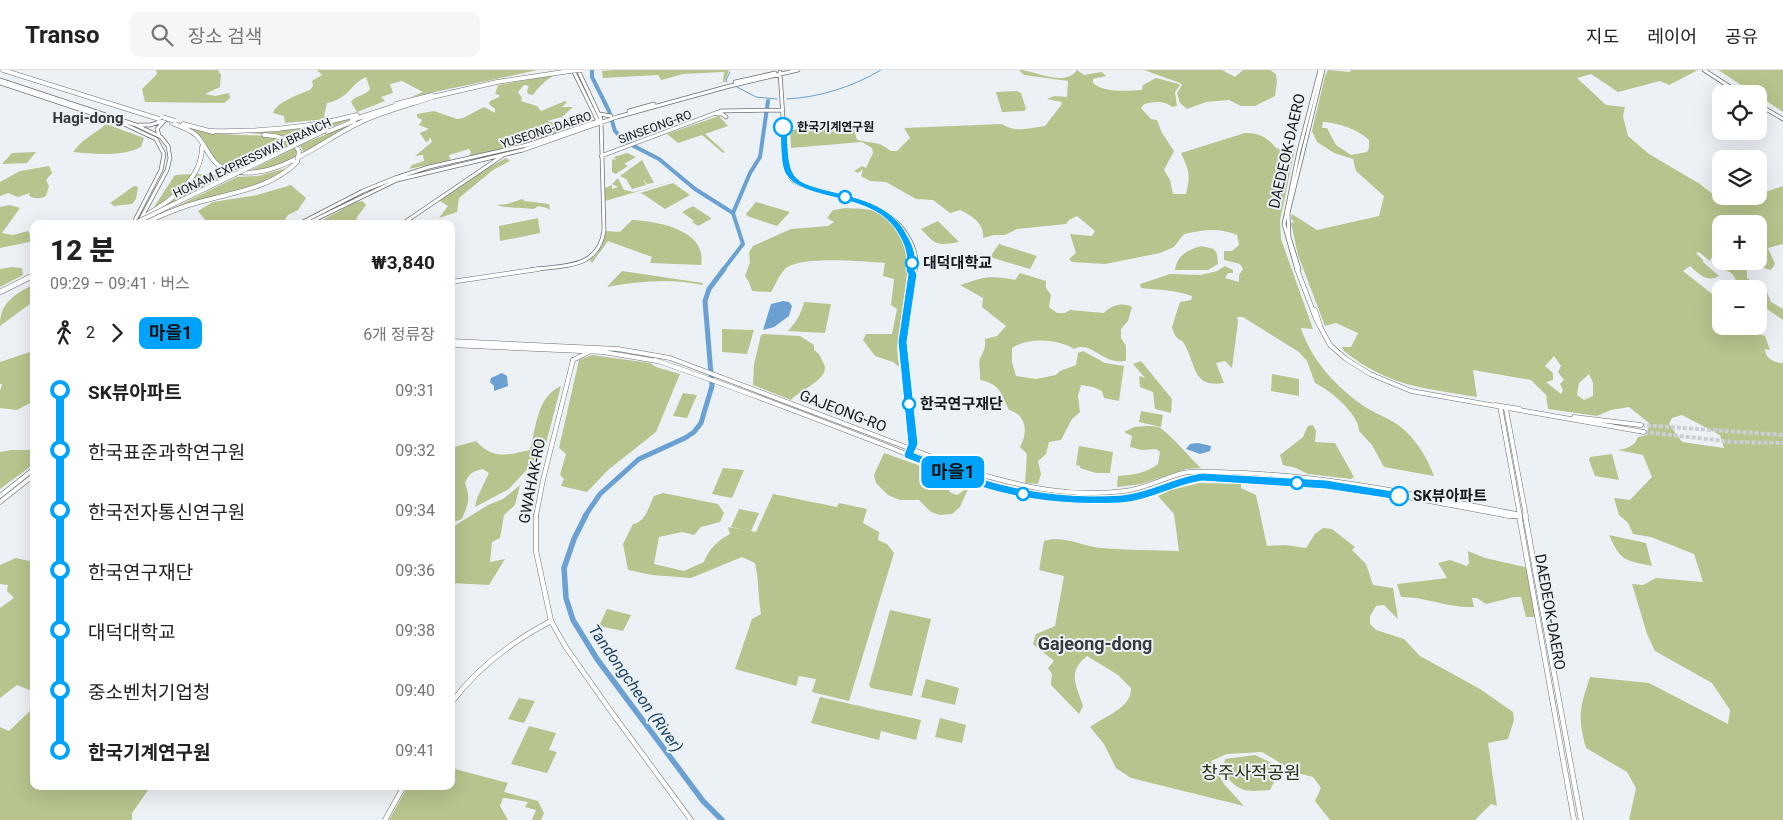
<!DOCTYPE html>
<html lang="ko">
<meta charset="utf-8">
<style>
body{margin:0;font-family:Roboto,"Noto Sans KR",sans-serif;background:#f6f6f6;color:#222;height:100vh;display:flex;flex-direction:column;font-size:19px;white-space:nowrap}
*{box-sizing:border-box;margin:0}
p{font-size:16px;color:#767676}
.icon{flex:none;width:28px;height:28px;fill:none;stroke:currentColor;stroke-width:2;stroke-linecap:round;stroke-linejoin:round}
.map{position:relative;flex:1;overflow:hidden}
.drawer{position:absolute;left:30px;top:150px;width:425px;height:570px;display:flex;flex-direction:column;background:#fff;border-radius:10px;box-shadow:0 5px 20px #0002}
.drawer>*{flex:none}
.badge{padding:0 10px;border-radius:8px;font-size:18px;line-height:32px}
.fabs{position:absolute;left:1712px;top:15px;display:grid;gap:10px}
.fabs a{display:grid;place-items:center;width:55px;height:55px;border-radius:10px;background:#fff;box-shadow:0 5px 20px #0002;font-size:25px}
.map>.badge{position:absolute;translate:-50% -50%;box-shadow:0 0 0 2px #fff}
.legs{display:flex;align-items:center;gap:8px;height:55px;padding:0 20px;font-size:16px}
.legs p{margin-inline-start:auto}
.overview{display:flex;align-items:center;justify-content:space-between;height:85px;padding:0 20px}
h1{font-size:28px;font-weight:800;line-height:38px}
ul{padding:0 20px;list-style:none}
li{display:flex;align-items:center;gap:18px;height:60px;font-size:19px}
li i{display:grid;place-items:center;width:8px;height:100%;margin:0 6px;background:currentColor}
li i::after{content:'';width:12px;height:12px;margin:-6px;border:4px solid;border-radius:50%;background:#fff}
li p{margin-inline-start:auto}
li:first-child i{background:linear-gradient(#0000 50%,currentColor 0)}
li:last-child i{background:linear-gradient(currentColor 50%,#0000 0)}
header{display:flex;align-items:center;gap:30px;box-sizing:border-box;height:70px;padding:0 25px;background:#fff;border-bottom:1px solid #e0e0e0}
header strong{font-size:24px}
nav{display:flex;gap:28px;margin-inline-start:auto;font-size:18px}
.search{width:350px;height:45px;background:#f6f6f6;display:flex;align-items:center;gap:12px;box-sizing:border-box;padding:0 18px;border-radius:10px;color:#767676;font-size:19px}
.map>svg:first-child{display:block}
</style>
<header>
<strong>Transo</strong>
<div class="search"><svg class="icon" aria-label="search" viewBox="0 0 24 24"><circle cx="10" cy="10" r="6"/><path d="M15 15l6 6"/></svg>장소 검색</div>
<nav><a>지도</a><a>레이어</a><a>공유</a></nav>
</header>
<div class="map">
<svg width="1783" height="750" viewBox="0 0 1783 750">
<rect width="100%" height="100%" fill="#ecf1f6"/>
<path fill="#b7c48d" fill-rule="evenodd" d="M156 0H218L221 5 220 17 205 24 215 26 229 23 230 28 224 33 145 32 142 19 157 4Z
M317 0H538L411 27 423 22 402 11 390 14 393 23 381 27 385 31 357 42 351 32C355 25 366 26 370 19L366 7C349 15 350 28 327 33L324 46 326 49 285 53 284 46 273 43C275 33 301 23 310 20L313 16 312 11 322 5Z
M615 0H729L725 12 710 15 723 12 724 2 683 4 661 10 658 5 603 8 602 1Z
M1019 0C1035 0 1064 18 1077 0L1084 5 1102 2 1106 6 1093 9V13C1104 23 1127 21 1142 20L1143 15 1156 8 1179 14 1180 15 1175 22 1177 36 1172 37C1163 30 1155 32 1144 34L1141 38 1151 49 1157 50 1162 63 1174 81 1164 100 1170 110 1173 124H1186C1191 104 1189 101 1181 83L1245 63C1259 63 1267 67 1276 78L1292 81 1295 79 1280 150 1281 169 1313 259 1301 258C1311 290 1336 316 1362 335 1371 341 1381 345 1390 350 1411 361 1426 384 1434 406L1384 397 1372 375 1359 361C1359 344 1330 320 1315 313L1307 291 1299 282 1243 247H1237L1238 252 1232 298 1225 291 1216 293 1224 313C1191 319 1196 291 1183 272 1182 270 1179 270 1177 268 1174 265 1173 260 1172 257L1180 232 1191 230 1192 226C1175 220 1159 220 1141 218L1140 214 1170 204 1201 205 1217 201 1225 196 1233 200V203H1228L1225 208 1239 212V205L1243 199 1240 194 1224 190V181H1232L1239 175 1237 165C1219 157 1203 160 1184 164L1174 177 1160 183 1105 194 1072 192 1069 189 1076 183 1070 164 1092 166 1095 161 1077 146 1069 150 1066 154 1017 159 1005 165H994L983 168C985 154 971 145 960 140L950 143 933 130 916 129 886 112 870 111 861 106 863 99 858 103 854 101 862 96 866 98 873 83 872 78 862 72 791 78 790 60 852 54 857 70 880 74 891 81H897L910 68 904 58 1002 54C1015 63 1030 58 1045 56L1062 34 1061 32 1047 29 1054 26 1067 27 1068 11 1024 5Z
M1144 0H1222L1235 7 1243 0H1270L1276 4 1277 12 1275 26 1255 36H1241L1229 30 1206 32 1187 39 1180 33 1177 23 1182 15 1180 13Z
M1328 0 1350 2 1351 0H1698L1669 15 1660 11 1618 22 1591 4 1577 8 1606 35 1625 37 1623 46 1628 66 1649 84 1700 114 1721 131 1759 126V124L1783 116V174L1768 178 1775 194 1771 200 1757 196 1752 191H1759V154H1721V187L1711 188 1710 191 1699 182 1696 183 1703 190V192L1719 206C1707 213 1699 204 1690 196L1683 201 1721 231V256H1747L1756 263 1765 266 1770 280 1765 279C1765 289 1775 293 1783 293V750H1629L1636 718 1627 702 1586 678C1577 645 1580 638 1590 607L1649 613 1728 654 1730 640 1712 613 1655 581 1647 564 1632 514 1643 515 1656 508 1703 512 1694 484 1651 467 1633 464 1628 453 1619 445 1614 428 1630 430 1652 407 1643 385 1618 380C1627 379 1635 376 1638 367L1647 365 1649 353 1629 337 1611 340 1597 346 1548 339 1546 325 1531 310 1473 300 1477 327C1424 318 1389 317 1344 281L1342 277H1351L1358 263 1336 253 1325 256 1298 185 1291 153 1294 152 1291 149 1292 144 1317 160 1379 146 1384 126 1356 101 1353 89 1334 83 1317 72 1312 61 1325 6ZM1323 52C1339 53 1357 59 1369 70V78L1367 82 1351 85 1336 75 1327 58H1322ZM1554 286 1561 296 1558 302 1564 310 1560 314 1563 320 1561 324 1546 312 1553 310V303L1545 296ZM1589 304 1593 313V326L1584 330 1577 325 1579 313ZM1682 345 1720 365 1724 378 1682 372 1669 354 1672 348Z
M1718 0H1783V42L1759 26V24H1755Z
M555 5C547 9 539 16 533 25L528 24 527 21 529 16 524 15 518 22 522 28 521 31 537 36 541 41 565 31 567 32 562 37H573L562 47 547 51 557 54 556 63 511 77 469 86 471 82 469 79 449 85 450 90 409 99 412 95 424 91 423 85 415 86 432 72 430 67 428 72 425 71 420 63 429 59 419 55 422 50 417 47V44L434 41 457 49 463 48 484 37 495 43V39L489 34 490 31 499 27V25L495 24 498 15Z
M1017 21 1021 23 1026 39 1024 41 1002 42 996 22Z
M719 46 728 56 705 64 725 82 723 83 702 65 678 73 667 64Z
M356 47 298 71 288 66 249 63 299 59Z
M364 49C343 59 325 74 304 83L300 75Z
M106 54 144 68 141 77C123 87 92 84 73 82 82 69 95 64 106 54Z
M184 56 221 64 271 66 293 73 237 100 216 94 202 70Z
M297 77 298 81 297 90 262 99 249 101Z
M36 82 27 93 2 94 12 83Z
M627 83 636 87 624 94 628 96 616 104 612 102V89L616 90 614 87Z
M506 88 510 91 493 100 459 128 457 142 439 148 448 136 440 131 432 134 480 102Z
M642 90 654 113 647 114 643 109 646 115 632 119 626 109 620 106Z
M49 96 52 103 46 110 49 116 46 126C40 129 35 129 29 126L30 123 18 127 8 123 0 126V112L20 101Z
M291 97 273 111 157 146 237 107 258 106Z
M192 104 184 115 152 140 175 105Z
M197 104 228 105 155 141 185 118Z
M618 108 624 120 634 122 677 110 605 131V118L612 115V119L618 117 612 114Z
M673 113 690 125 665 139 643 124 640 123Z
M291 115 306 128 298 140 288 145 285 149 288 154H202L206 151 198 141 213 132 257 125Z
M134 116 138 117 136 129 132 134 114 136 110 133Z
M522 129 525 131 549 134 550 140 547 138 538 136 534 139C522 138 508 138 496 135L507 134Z
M363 131 366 135 357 147 355 154H315L356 132Z
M756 132 790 142 777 156 747 146 746 144Z
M10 135 20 138 2 163 13 165 28 161 34 171 0 178V137Z
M693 136 711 148V149L698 156 692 152 694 151 682 142Z
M846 138C855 139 865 138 874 141 894 148 907 170 909 190L897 278 899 297 893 292 875 286 863 270 866 264H892L897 239 891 235 894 209 883 206 885 193C864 192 801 185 785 199 779 205 776 214 771 222L752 221 749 212 745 206 750 192 749 182 753 176 791 159 828 156 834 152 827 148 833 140Z
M538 148 540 163 500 171 499 156Z
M632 150C657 151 708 160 701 195L650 193 652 187 608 171 592 193 590 190C600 184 604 172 606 161L620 162Z
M938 151 959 172C936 176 936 175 921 159Z
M999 174 1037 186 1030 199 990 187Z
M1201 176 1214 179 1217 184 1218 194 1208 200H1175C1177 185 1188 180 1201 176Z
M1737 194 1747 201V208L1767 222 1771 232 1783 239V250L1767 239 1759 237V219C1749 219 1739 219 1732 212L1736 211C1734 203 1728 200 1721 199V195Z
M12 197 22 198 23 205 0 217V199Z
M622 201 703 213 702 215C670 208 640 211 607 217Z
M1020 203 1046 211V218L1051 225 1049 237 1057 243H1065L1070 240 1104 243C1112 235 1121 232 1132 237L1128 251 1121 259V268L1126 276V291C1101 295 1092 270 1074 279 1058 269 1029 267 1012 278V292L1016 306 1036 309 1056 305 1060 301 1076 295 1078 283 1083 281 1105 293 1124 296 1119 331 1104 328 1102 321 1093 317 1081 315 1078 326 1080 342 1072 349 1061 370 1049 372 1046 384 1038 391 1041 404 1038 414 1025 413 1027 384 1020 377C1028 363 1027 345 1009 340 1001 323 1000 314 980 310 981 304 978 294 980 289 983 282 986 278 985 269L997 266 1006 256 982 237 983 228 960 215C984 207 990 205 1015 210Z
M34 214V231L0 256C0 232 14 225 34 214Z
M804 232 831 234 825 263 788 261C795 253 802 243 804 232Z
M722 259 754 260 747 284 722 282Z
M34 262V331L17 340 0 338V321L2 314H0V292L30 282 31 266Z
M764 264 800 266 814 275V280C820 284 820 286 823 292 833 309 800 319 791 330L753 315 754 294 761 265Z
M592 285 650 293 656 297 680 304 656 362 608 400 587 422 561 416 564 409 560 405 566 384 559 378 579 290Z
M1141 291 1172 329 1171 343 1155 339 1153 322 1140 317 1139 306 1145 308 1133 294Z
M1272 304 1299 309V326L1271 321Z
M561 316 544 381 509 419 475 437 477 428 489 403 483 399C473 401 469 403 465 413 471 429 468 434 462 449L451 453V378L476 371C493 390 508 385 530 380 536 358 537 326 561 316Z
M683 323 697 325 687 348 673 346Z
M1141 341 1163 345 1161 357 1139 352Z
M1313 355 1316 361 1315 372 1335 373 1354 407 1351 409 1308 404 1296 398 1283 395 1280 385 1303 367 1308 356Z
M1146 356C1150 356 1155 356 1158 357 1167 360 1192 390 1201 398L1186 399 1141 414 1117 417 1118 406C1132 405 1147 403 1158 394L1160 382 1156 379 1142 380 1130 377 1132 366 1124 362 1134 357Z
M1079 376 1113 382 1110 403H1096L1080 398V396L1076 395Z
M11 380H34V394L0 419V382Z
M884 383 932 400 951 423 957 425 969 417 960 437 952 444 940 445 931 442 919 430H900L888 425 876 413 874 405Z
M1612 384 1619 410 1595 406 1589 390 1590 387Z
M723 398 744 400 732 428 712 424Z
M1200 413 1241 414V418L1256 425 1267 476 1286 475 1306 478 1315 464 1323 458 1332 459 1355 477 1352 480 1366 494 1373 515 1393 518 1398 549 1384 535 1376 536 1370 546V554L1376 560 1404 569 1420 586 1480 619 1513 642 1514 650 1508 669 1488 673 1497 736 1491 734 1475 750H1330L1315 731 1321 718 1313 707 1297 703 1262 682 1227 684 1211 691 1224 714 1244 736 1131 708 1116 698 1104 674 1090 657C1105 646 1132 638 1131 618L1118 605 1087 586C1067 602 1076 615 1083 636L1079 644 1051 615 1052 604 1048 598 1054 591 1033 574 1036 564 1055 556 1064 506 1039 500 1044 471C1064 465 1081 476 1101 478 1127 480 1153 480 1179 481L1174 444 1158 426 1171 420Z
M520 415 515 435 504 445 500 468 492 472 490 492 505 489 489 515 451 513V478L455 477 451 468V458L488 435 503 429Z
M663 423 718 434 724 443 720 452 701 457 694 465 682 462 659 467 654 494 684 501 704 492C708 480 719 469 730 464L728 457 750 461 731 457 739 439 759 443 751 461 756 462 773 424 837 437 839 433 867 439 863 453 879 462 878 470 887 474 894 483 849 631 812 622 816 609 799 606 796 616 735 599 752 549 761 544C758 527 759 510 755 493L742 487 691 508 652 505 628 500 623 474 633 454C645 453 649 436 654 426Z
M1609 465 1646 473 1652 496C1625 490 1621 492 1609 465Z
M1468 481 1485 488 1525 497 1528 500 1536 547H1526L1521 527H1514L1486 534 1477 528H1472L1474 537C1447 538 1427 527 1401 527L1397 514 1447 508 1438 493 1450 490 1467 496 1469 493Z
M16 488 34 492V622L17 615 0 628V538L14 528 7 521 8 515 0 514V495Z
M607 539 631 545 623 561 599 556Z
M890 540 931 549 912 626 871 618 869 615Z
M926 609 959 618 955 635 921 627Z
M820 627 921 650 916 670 881 661 879 670 811 653Z
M519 628 535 631 524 653 508 649Z
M34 637V716H151L132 743V750H0V657L9 661Z
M940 648 966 655 962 673 935 667Z
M529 656 556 663 549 680 557 682 547 703 511 694Z
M1255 685 1272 693 1280 700 1270 720C1263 720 1252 722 1245 720 1231 716 1222 703 1225 689Z
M451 698 508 713 504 722 538 731 544 743 541 750H532L536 740 525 737 528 732 505 728H503L500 736 508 750H389L408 716H451Z"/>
<path fill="#6aa1d2" d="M783 231 789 232 792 236 789 246 774 257 763 260 771 234Z
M502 303 507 306 508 316 494 321V316L490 312 491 308Z
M1198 373 1211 376 1210 381 1200 384 1186 379 1190 374Z"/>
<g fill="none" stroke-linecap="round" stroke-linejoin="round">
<path stroke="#6aa1d2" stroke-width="1" d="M727 12 726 10 730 2
M737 17 756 27 777 29
M787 29C821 27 852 17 881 0"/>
<path stroke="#6aa1d2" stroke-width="4" d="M592 0V7L609 41 615 61 624 71 659 89 695 119 733 143 743 174 723 200
M733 143 750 103 760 87 768 31"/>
<path stroke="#6aa1d2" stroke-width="5" d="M585 446 600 424 639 389 685 368 694 362 701 353 712 316 705 231 709 219 724 199"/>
<path stroke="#6aa1d2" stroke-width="5.5" d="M586 445 574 469 564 498 566 528 573 550 597 589 703 731 722 750"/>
<path stroke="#ccd0d5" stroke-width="4" stroke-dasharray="4 2" stroke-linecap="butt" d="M1641 355 1783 365
M1644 362 1733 372 1783 373"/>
<defs>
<path id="secondary-far2" d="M573 0 598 51
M1704 0 1741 24
M780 2 786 93C787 97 788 104 791 108 796 115 807 116 815 119 849 129 889 134 908 167 915 179 917 187 915 200
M0 10 136 55 161 67 168 76 170 88 167 100 138 154
M735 12 775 3
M0 13 124 54 156 69 164 84 161 100 133 154
M1759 35 1783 49
M629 41 654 34
M599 44 611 46
M717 44H722L726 47
M139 55H150L166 50
M159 65 157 59 164 51
M601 86 721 41 783 40
M882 142C895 153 910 166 912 184 913 189 911 195 911 200
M299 154 363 121 395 108 429 97 527 75 601 50
M306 154 397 110 523 80 617 47 726 17 798 0
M402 154 502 86
M530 200C562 195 599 200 604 160L601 49 578 0"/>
<path id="secondary-far1" d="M911 199 913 204
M451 212 539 199
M913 374 902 273 915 199
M0 426 34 399
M0 432 34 405
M536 446 543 410 573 290"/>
<path id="secondary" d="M536 445V481L551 551 565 576 610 640 691 750
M451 633C478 597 511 572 551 551
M385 750 404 716"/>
<path id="primary-far2" d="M1299 199 1289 167 1288 143 1323 0
M1297 200 1284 154 1299 81 1320 0"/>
<path id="primary-far1" d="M1297 199 1316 249 1330 275 1346 289 1370 304 1411 321 1644 362
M1315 240 1320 255
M451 271 618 279 670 288 972 402C1024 417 1070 428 1125 421 1144 419 1163 408 1183 403 1192 401 1203 402 1213 402 1316 403 1415 424 1516 444
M451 275 603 282 657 291 655 290C734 317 811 347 889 377 934 395 980 417 1028 425 1058 430 1089 430 1119 429 1148 428 1175 411 1203 407L1354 417 1509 446H1520
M573 290 589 282
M1495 335 1520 339
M1500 336 1520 446
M1506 339 1526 446
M1574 347 1641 355"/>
<path id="primary" d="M1504 445 1520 446
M1519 445 1574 750
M1525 445 1581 750"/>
<path id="highway-far1" d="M3 0 159 49
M432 27 497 12 570 1
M396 34 432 25
M352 50 398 35
M172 53C180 56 189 59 196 65 208 77 210 95 228 100 276 114 321 70 361 52 384 41 409 35 433 27
M183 54 213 62
M211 61C261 62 309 58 357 45
M327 62 354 51
M264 65C278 66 291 68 299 81L298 88
M145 146C170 131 202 110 202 77
M142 154C160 146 177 138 196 133 232 122 269 120 297 92"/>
<path id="highway" d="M0 222 34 205"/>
</defs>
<use href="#secondary-far2" stroke="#6b7074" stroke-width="4.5"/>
<use href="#secondary-far1" stroke="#6b7074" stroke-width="5"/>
<use href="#secondary" stroke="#6b7074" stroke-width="5.5"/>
<use href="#primary-far2" stroke="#6b7074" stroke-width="4.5"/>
<use href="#primary-far1" stroke="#6b7074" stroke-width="5"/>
<use href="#primary" stroke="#6b7074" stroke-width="5.5"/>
<use href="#highway-far1" stroke="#6b7074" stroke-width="5"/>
<use href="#highway" stroke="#6b7074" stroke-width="6"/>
<use href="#secondary-far2" stroke="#fff" stroke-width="3"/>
<use href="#secondary-far1" stroke="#fff" stroke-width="4"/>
<use href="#secondary" stroke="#fff" stroke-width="4.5"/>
<use href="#primary-far2" stroke="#fff" stroke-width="3"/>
<use href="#primary-far1" stroke="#fff" stroke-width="4"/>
<use href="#primary" stroke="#fff" stroke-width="4.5"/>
<use href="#highway-far1" stroke="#fff" stroke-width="4"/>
<use href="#highway" stroke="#fff" stroke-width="5"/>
<defs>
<path id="highway-bridge" d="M570 1 581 0
M162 47 175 51
M297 91 298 88
M133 154 326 60"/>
</defs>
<use href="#highway-bridge" stroke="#6b7074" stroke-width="5" stroke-linecap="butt"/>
<use href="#highway-bridge" stroke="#fff" stroke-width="4"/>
</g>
<path fill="#00a3fb" stroke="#fff" d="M783 55 787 57C788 70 787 97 795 106 801 114 813 116 822 119 854 127 891 133 907 165 914 177 917 187 915 201L917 204 907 272 918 374 914 383C943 393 971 407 1000 414 1039 424 1082 428 1122 425 1150 422 1175 407 1202 403L1326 410 1399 422 1403 423V429L1399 430 1326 419 1202 411C1175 415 1149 431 1121 433 1081 435 1038 432 999 422 967 414 936 399 905 388L904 385 908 374 898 272 908 204 906 201C908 187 906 177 899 165 876 120 802 134 785 103 780 94 781 69 780 57Z"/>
<g fill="#fff" stroke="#00a3fb" stroke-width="2.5">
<circle cx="783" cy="57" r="9"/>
<circle cx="845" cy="127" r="6"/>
<circle cx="912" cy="193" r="6"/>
<circle cx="909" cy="334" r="6"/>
<circle cx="1297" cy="413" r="6"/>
<circle cx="1023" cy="424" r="6"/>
<circle cx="1399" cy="426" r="9"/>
</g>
<g text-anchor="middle" stroke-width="4" stroke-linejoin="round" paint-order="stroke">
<g font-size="12" fill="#161819" stroke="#ecf1f6">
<text transform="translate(655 57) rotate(-20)" y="4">SINSEONG-RO</text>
<text transform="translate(546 60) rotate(-18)" y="4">YUSEONG-DAERO</text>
<text transform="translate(252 88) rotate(-25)" y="4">HONAM EXPRESSWAY BRANCH</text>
</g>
<g font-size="12" font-weight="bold" fill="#161819" stroke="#ecf1f6" text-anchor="start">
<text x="797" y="61">한국기계연구원</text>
</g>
<g font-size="15" font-weight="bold" fill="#353a3d" stroke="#ecf1f6">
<text x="88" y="53">Hagi-dong</text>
</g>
<g font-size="15" fill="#161819" stroke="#ecf1f6">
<text transform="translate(1287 81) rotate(-77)" y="5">DAEDEOK-DAERO</text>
<text transform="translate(843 341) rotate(21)" y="5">GAJEONG-RO</text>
<text transform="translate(532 411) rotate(-79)" y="5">GWAHAK-RO</text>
<text transform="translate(1550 542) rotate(80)" y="5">DAEDEOK-DAERO</text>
</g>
<g font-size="15" font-weight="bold" fill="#161819" stroke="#ecf1f6" text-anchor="start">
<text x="923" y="198">대덕대학교</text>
<text x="920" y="339">한국연구재단</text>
<text x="1413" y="431">SK뷰아파트</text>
</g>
<g font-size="16" font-style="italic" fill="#184163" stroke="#ecf1f6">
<text transform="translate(636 618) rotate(55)" y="6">Tandongcheon (River)</text>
</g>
<g font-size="18" font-weight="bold" fill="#353a3d" stroke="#ecf1f6">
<text x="1095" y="580">Gajeong-dong</text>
</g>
<g font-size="18" fill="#2a3012" stroke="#ecf1f6">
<text x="1251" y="709">창주사적공원</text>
</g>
</g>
</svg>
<div class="fabs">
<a><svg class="icon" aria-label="locate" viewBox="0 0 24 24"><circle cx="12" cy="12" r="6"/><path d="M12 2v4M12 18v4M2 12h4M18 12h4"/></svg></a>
<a><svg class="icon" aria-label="layers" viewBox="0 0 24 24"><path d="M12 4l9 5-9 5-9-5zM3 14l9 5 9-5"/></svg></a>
<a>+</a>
<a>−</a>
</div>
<b class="badge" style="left:953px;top:402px;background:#00a3fb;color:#111">마을1</b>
<section class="drawer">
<div class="overview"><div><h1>12 분</h1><p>09:29 – 09:41 · 버스</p></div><b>₩3,840</b></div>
<div class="legs"><svg class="icon" aria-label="walk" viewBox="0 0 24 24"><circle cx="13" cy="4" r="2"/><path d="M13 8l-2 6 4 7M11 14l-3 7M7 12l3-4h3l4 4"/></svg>2<svg class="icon" aria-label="forward" viewBox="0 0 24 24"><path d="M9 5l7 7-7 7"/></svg><b class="badge" style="background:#00a3fb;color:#111">마을1</b><p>6개 정류장</p></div>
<ul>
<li><i style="color:#00a3fb"></i><b>SK뷰아파트</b><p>09:31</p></li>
<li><i style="color:#00a3fb"></i><span>한국표준과학연구원</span><p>09:32</p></li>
<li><i style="color:#00a3fb"></i><span>한국전자통신연구원</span><p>09:34</p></li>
<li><i style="color:#00a3fb"></i><span>한국연구재단</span><p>09:36</p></li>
<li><i style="color:#00a3fb"></i><span>대덕대학교</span><p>09:38</p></li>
<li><i style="color:#00a3fb"></i><span>중소벤처기업청</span><p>09:40</p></li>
<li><i style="color:#00a3fb"></i><b>한국기계연구원</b><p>09:41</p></li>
</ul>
</section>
</div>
